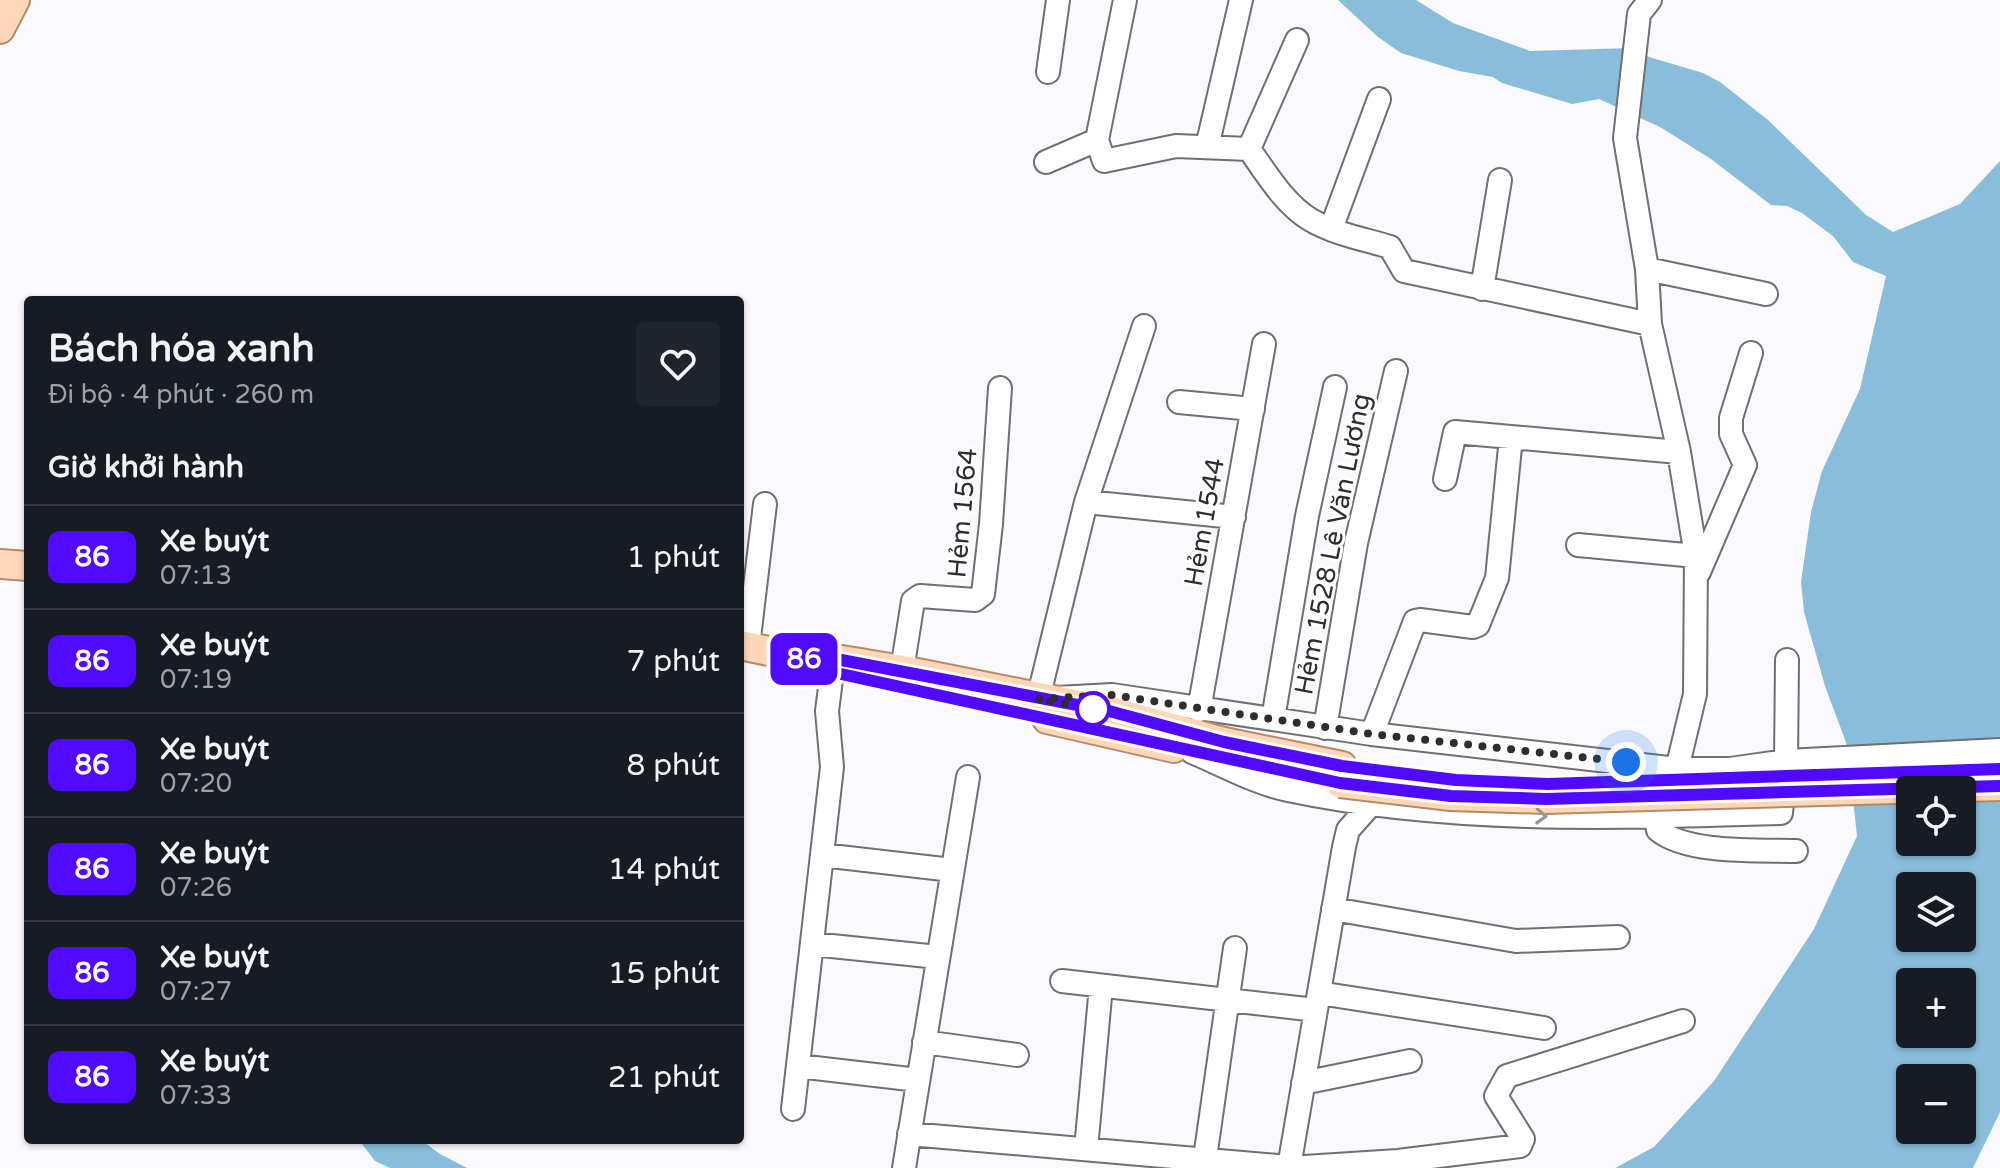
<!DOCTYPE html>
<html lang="vi">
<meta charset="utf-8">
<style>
body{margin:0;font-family:"Varela Round",sans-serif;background:#20242c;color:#f1f3f6;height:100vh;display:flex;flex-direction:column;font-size:30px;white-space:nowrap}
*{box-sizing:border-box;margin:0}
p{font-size:26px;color:#9ea1a6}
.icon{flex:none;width:44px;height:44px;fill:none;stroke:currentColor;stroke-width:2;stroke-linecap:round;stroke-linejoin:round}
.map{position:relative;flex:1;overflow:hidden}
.sheet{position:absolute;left:24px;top:296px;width:720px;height:848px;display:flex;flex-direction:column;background:#171b24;border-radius:8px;box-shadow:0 2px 6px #0004}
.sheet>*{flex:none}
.badge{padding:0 16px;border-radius:12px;font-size:28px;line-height:52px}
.tools{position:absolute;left:1896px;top:776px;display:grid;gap:16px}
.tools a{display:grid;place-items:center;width:80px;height:80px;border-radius:8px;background:#171b24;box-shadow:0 2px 6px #0004;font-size:40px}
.you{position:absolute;width:40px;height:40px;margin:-20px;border:6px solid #fff;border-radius:50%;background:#1a73e8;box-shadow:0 0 0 12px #1a73e833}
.map>.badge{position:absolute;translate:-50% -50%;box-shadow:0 0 0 4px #fff}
h2{padding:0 24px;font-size:30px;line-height:72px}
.round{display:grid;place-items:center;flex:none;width:84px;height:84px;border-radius:8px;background:#20242c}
.head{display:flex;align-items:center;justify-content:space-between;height:136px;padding:0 24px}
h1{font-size:38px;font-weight:700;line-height:60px}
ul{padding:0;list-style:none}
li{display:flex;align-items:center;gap:24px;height:104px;padding:0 24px;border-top:2px solid #363941}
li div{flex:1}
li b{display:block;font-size:30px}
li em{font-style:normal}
li .badge{min-width:88px;font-weight:700;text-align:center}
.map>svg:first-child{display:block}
</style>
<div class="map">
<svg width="2000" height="1168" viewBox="0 0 2000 1168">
<rect width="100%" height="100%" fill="#f9f9fe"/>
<path fill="#88bedc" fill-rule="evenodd" d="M1338 0H1416L1453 23 1530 51 1632 48 1649 57 1703 73 1720 82 1768 120 1866 215 1893 232 1960 204 2000 161V1112L1973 1168H1615L1654 1147 1714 1081 1814 929 1857 836 1847 745 1825 686 1804 612 1801 582 1811 512 1822 471 1860 389 1886 276 1853 262 1833 236 1802 213 1787 206 1771 205 1711 159 1660 127 1599 99 1572 104 1502 83 1493 77 1459 71 1401 53 1378 37ZM1910 790H1962V842H1910ZM1910 886H1962V938H1910ZM1910 982H1962V1034H1910ZM1910 1078H1962V1130H1910Z
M359 1140H421L440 1154 467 1168H390L375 1161Z"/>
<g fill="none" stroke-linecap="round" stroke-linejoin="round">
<defs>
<path id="minor" d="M1125 0 1097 140 1104 161 1176 146 1249 149C1266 173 1285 205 1311 220 1335 234 1364 239 1390 247L1404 271 1650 324
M1650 0 1639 14 1625 138 1647 269 1650 324 1679 452 1696 556 1695 694 1677 769
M1048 72 1058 0
M1207 147 1241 0
M1249 149 1297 40
M1046 162 1097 140
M1331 229 1379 99
M1647 269 1766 294
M1482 289 1500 180
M1144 326 1086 502 1038 699 1112 695 1372 734 1677 769H1730L1786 761 2000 750
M1179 402 1253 409
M1445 479 1455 432 1679 452
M1086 502 1234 517
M1578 545 1696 556
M1699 572 1745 465 1731 434V418L1751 353
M748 646 765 504
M902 670 913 601 920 596 975 600 983 594 991 524 1000 388
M1199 710 1264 344
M1273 719 1307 516 1335 387
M1325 728 1356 543 1396 371
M1372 734 1415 621 1420 620 1473 627 1478 625 1497 578 1511 437
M1192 752C1221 764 1257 784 1288 790 1449 824 1617 818 1781 813L1786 761 1787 660
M1656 817 1658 830C1687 854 1759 850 1796 851
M822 855 952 870
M1333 909 1516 941 1618 937
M812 944 938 957
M1062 981 1316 1010
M1319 993 1544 1028
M924 1042 1017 1055
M798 1066 918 1080
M1303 1083 1410 1061
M793 1109 832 767 827 711 832 672
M909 1134 1289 1167 1344 847 1348 830 1372 803
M1086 1149 1101 986
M1205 1158 1235 948
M904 1168 968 777
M1289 1168 1398 1161 1520 1146 1523 1139 1496 1096 1507 1076 1683 1021"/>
<path id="major" d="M0 29 15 0
M0 564 28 566
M740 645 802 658 836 659 902 670 1109 711 1224 742 1342 766
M1047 719 1174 748"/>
</defs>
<use href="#minor" stroke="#6f6f74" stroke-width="26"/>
<use href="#major" stroke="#b48b69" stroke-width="32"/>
<use href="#minor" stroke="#fff" stroke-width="22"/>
<use href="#major" stroke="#fdd7b7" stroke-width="28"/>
<defs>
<path id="major-bridge" d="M1340 783 1451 796 1546 799 2000 786"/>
</defs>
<use href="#major-bridge" stroke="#b48b69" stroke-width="32" stroke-linecap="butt"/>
<use href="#major-bridge" stroke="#fdd7b7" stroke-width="28"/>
</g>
<defs><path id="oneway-chevron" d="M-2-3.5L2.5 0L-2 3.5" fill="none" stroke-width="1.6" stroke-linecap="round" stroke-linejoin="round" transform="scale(2)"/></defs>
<use stroke="#969698" href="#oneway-chevron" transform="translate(1541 816) rotate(2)"/>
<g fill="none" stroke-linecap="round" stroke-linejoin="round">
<defs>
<path id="line" d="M2000 769 1548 784 1456 780 1342 766 1224 742 1109 711 836 659 802 658 832 672 1340 783 1451 796 1546 799 2000 786"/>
</defs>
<use href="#line" stroke="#fff" stroke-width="18"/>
<use href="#line" stroke="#4f0aff" stroke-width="12"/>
<path stroke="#2e2e30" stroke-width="8" stroke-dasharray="0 14.4" d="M1093 709 1038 699 1112 695 1372 734 1626 762"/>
</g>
<circle fill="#fff" stroke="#4f0aff" stroke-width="4" cx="1093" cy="709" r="16"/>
<g text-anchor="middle" stroke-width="6" stroke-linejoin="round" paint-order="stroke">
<g font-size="26" fill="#2e2e30" stroke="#fff">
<text transform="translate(962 513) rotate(-85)" y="9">Hẻm 1564</text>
<text transform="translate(1204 522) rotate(-80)" y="9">Hẻm 1544</text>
<text transform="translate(1332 544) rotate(-79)" y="9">Hẻm 1528 Lê Văn Lương</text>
</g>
</g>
</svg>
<div class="tools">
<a><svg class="icon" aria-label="locate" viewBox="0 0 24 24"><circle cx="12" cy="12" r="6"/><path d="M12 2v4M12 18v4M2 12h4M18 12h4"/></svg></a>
<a><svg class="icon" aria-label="layers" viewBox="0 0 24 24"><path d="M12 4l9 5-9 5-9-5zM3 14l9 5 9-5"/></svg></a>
<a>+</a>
<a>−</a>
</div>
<div class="you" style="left:1626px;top:762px"></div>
<b class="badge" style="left:804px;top:659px;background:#4f0aff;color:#fff">86</b>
<section class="sheet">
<div class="head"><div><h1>Bách hóa xanh</h1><p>Đi bộ · 4 phút · 260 m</p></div><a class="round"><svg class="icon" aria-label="heart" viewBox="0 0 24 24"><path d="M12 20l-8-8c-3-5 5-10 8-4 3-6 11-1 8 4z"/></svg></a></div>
<h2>Giờ khởi hành</h2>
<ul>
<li><span class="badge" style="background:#4f0aff;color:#fff">86</span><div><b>Xe buýt</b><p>07:13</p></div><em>1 phút</em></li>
<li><span class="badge" style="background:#4f0aff;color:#fff">86</span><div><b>Xe buýt</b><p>07:19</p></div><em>7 phút</em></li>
<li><span class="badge" style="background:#4f0aff;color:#fff">86</span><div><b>Xe buýt</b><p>07:20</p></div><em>8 phút</em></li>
<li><span class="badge" style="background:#4f0aff;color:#fff">86</span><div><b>Xe buýt</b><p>07:26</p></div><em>14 phút</em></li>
<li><span class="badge" style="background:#4f0aff;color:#fff">86</span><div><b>Xe buýt</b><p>07:27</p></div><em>15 phút</em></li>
<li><span class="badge" style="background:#4f0aff;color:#fff">86</span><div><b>Xe buýt</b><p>07:33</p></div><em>21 phút</em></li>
</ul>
</section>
</div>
